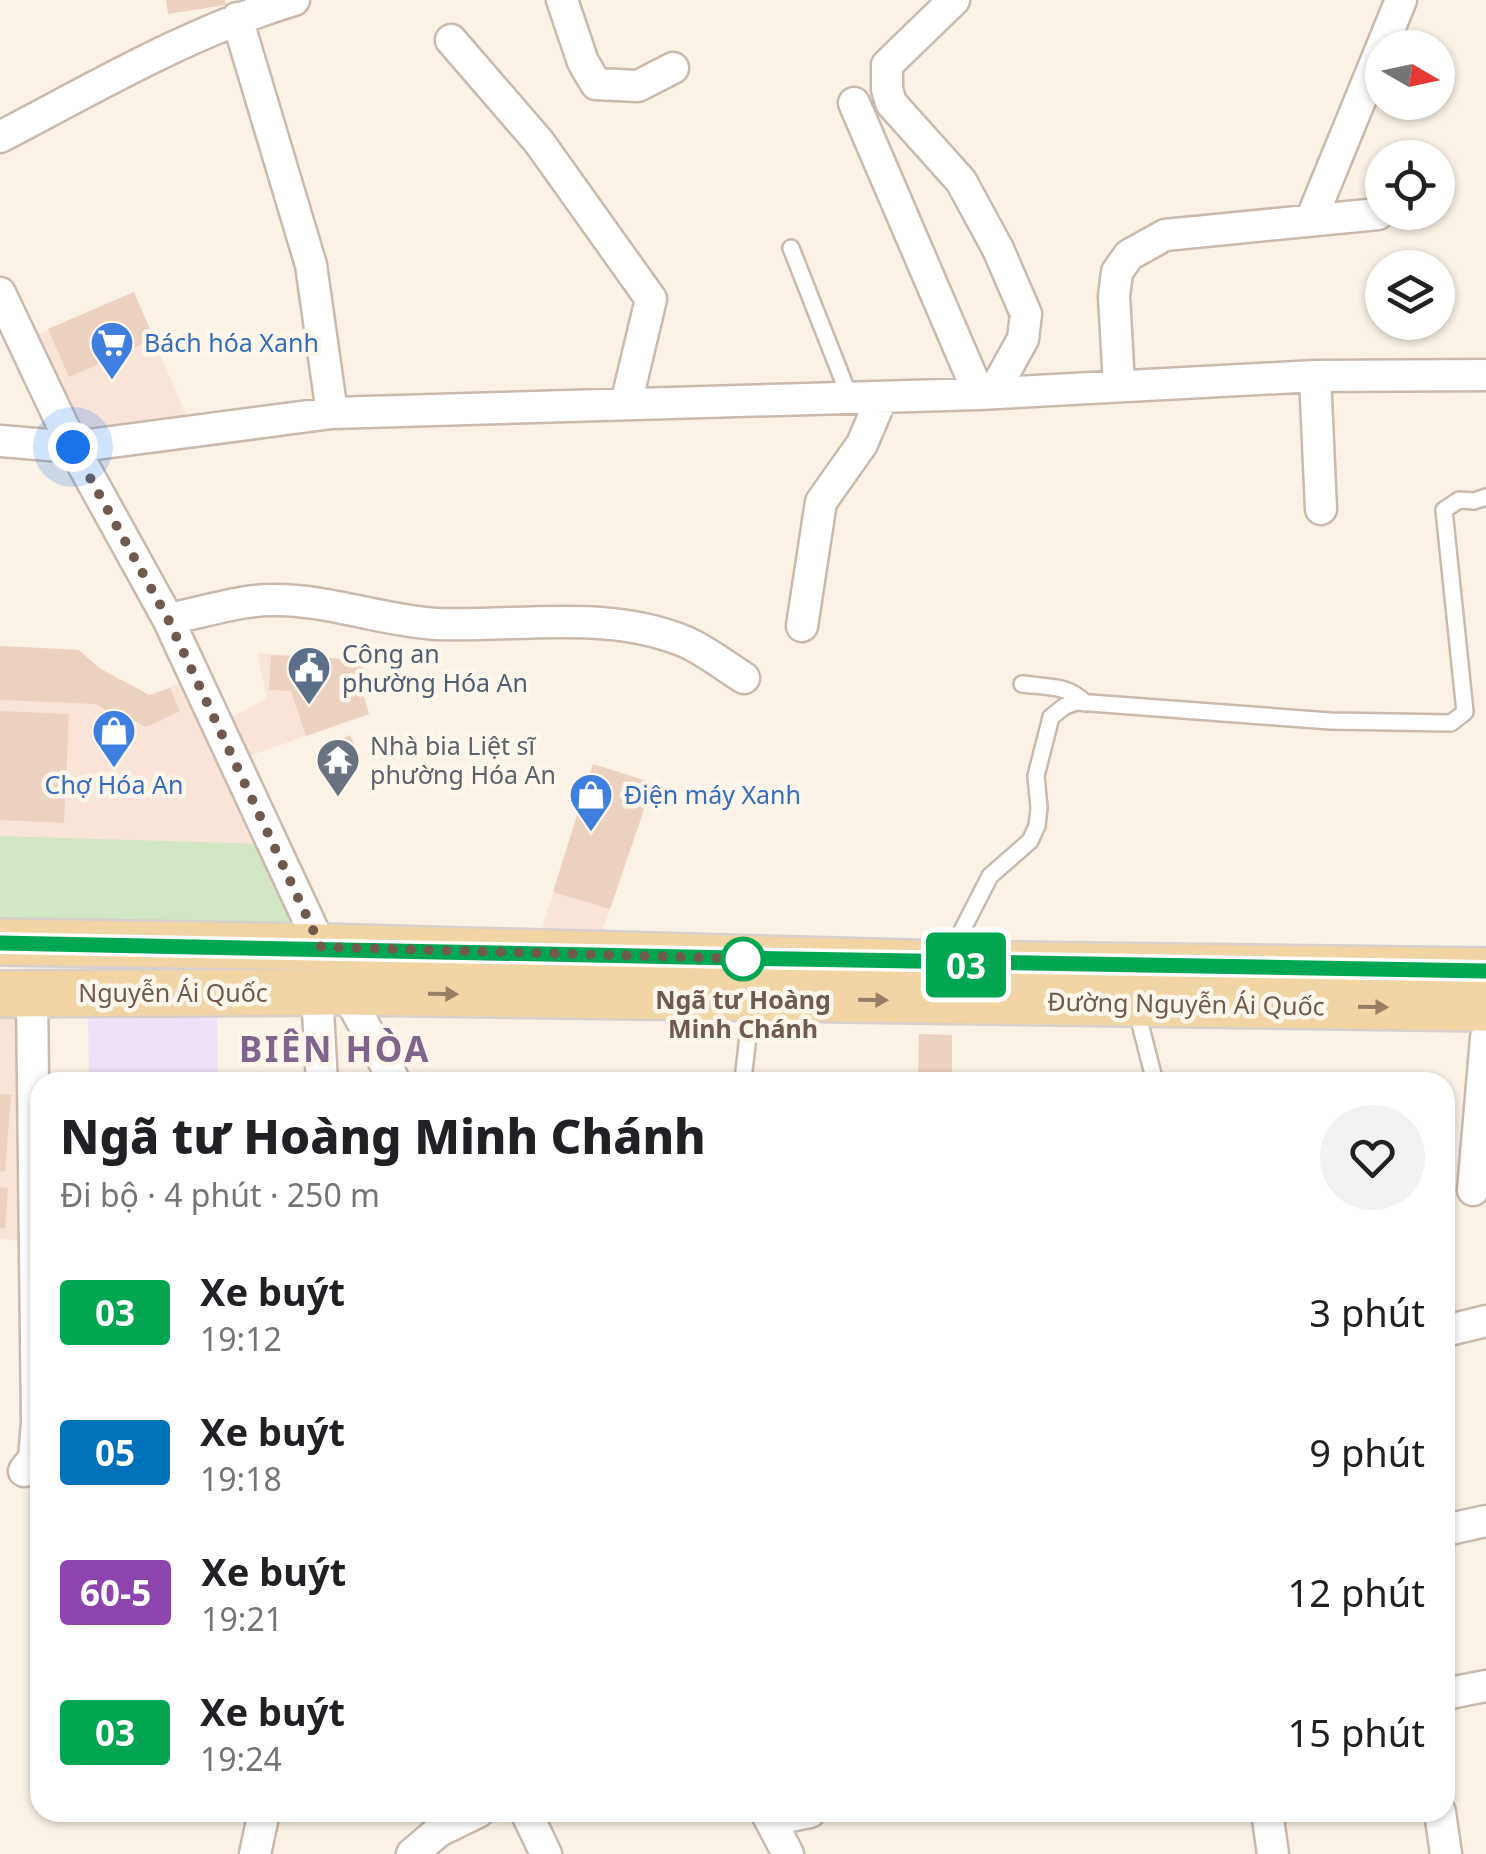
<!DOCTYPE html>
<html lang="vi">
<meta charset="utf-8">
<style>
body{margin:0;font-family:"Noto Sans",sans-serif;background:#f2f2f2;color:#202124;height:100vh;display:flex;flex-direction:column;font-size:38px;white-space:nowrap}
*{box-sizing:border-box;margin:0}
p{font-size:32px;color:#757577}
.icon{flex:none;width:55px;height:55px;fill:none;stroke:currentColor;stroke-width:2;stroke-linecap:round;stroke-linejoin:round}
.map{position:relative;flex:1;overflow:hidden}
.drawer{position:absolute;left:30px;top:1072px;width:1425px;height:750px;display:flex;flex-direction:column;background:#fff;border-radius:30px;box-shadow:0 2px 8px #0004}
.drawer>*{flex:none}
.badge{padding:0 20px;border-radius:8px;font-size:35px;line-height:65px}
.needle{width:65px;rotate:99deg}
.controls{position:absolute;left:1365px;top:30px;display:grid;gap:20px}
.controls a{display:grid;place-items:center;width:90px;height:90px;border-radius:50%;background:#fff;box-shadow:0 2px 8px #0004;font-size:50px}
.you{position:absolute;width:50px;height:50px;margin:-25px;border:8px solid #fff;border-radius:50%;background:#1a73e8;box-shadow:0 0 0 15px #1a73e833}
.map>.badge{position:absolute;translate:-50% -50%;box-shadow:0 0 0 5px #fff}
.round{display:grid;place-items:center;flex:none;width:105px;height:105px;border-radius:52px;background:#f2f2f2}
.summary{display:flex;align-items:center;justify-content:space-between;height:170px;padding:0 30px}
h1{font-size:48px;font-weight:800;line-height:75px}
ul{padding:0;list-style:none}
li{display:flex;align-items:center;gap:30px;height:140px;padding:0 30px}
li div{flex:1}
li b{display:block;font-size:38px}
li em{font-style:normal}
li .badge{min-width:110px;font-weight:700;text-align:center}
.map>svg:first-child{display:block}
</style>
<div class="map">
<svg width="1486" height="1854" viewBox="0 0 1486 1854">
<rect width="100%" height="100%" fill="#faf2e6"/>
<path fill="#f9e4da" d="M134 292 189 422 79 437 31 337Z
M0 646 79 650 99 668 149 695 186 681 304 932 0 927Z
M257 653 364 660 363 694 369 714 243 758 225 721 267 698Z
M593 764 653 783 599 941 539 938Z
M22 1008 24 1241 0 1239V1009Z"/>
<path fill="#efe2f6" d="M217 1007 218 1080 311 1078 312 1082 39 1081H89L88 1009Z"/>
<path fill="#d3e6c6" d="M0 836 262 844 304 932 0 927Z"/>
<path fill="#ecd2c0" d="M166 0H225L226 5 168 14Z
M134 292 154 339 69 377 48 329Z
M0 646 79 650 99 668 149 695 170 688 180 711 146 727 135 721 131 727 96 704 0 700Z
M271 655 364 660 363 694 369 714 306 736 291 691 269 690Z
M0 711 69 714 64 823 0 820Z
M350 735 361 758 332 772 321 749Z
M593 764 653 783 610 909 553 892Z
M919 1034 952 1035V1082H918Z
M0 1094 11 1095 5 1172 0 1171Z
M0 1187 8 1188 5 1229 0 1228Z"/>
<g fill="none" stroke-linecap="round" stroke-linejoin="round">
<defs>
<path id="lane" d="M791 248 850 398
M1022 684C1046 687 1069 685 1085 703
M949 956 990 876 1030 841 1037 826 1039 808 1036 776 1051 717 1065 706 1077 702 1330 721 1451 723 1465 712 1444 510 1459 500 1474 501 1486 497
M1136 1008 1155 1082
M744 1071 752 1001"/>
<path id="street" d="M562 0 583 62 596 84 638 86 673 68
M954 0 887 65V89L891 103 961 181 998 249 1026 314 1023 339 993 393
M237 18 311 265 332 413
M451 40 539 142 651 299 626 404
M854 103 979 394
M0 137C96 87 191 31 294 0
M1311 220 1401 0
M0 293 73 447 168 619 321 947
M1315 376 1321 509
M1119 385 1114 296 1117 272 1129 255 1165 235 1378 214
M0 441 73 447 332 413 979 394 1315 376 1486 375
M168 619C201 613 238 600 272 600 328 599 382 621 437 624 519 627 608 609 686 642 706 651 725 666 744 678
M802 626 821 502 862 444 882 397
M346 992 395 1082
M317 993 322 1082
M1473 1190 1486 1038
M1445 1331 1486 1321
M24 1471 34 1458 37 1423 32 994
M1445 1530 1486 1521
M1445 1694 1486 1686
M526 1812 546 1854
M766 1812 788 1854
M1267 1812 1273 1854
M1440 1812 1446 1854
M770 1820 810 1812
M255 1854 264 1812
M412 1854 439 1831 478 1812"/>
<path id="primary" d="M0 942 321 947 945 964 1486 971
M0 994 346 992 1486 1008"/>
</defs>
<use href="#lane" stroke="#cabaad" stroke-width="20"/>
<use href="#street" stroke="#cabaad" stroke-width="35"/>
<use href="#primary" stroke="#d7d1cd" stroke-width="50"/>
<use href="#lane" stroke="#fff" stroke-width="15"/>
<use href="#street" stroke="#fff" stroke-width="30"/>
<use href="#primary" stroke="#f2d5a5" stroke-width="45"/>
</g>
<defs><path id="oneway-solid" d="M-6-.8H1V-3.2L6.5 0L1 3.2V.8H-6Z" transform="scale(2.5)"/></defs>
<g fill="#977f67">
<use href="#oneway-solid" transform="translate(443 994) rotate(1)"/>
<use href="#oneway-solid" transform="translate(873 1000) rotate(1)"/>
<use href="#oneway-solid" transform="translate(1373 1007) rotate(1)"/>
</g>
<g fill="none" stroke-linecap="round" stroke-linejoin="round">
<defs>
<path id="line" d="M0 943C495 952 991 965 1486 971"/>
</defs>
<use href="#line" stroke="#fff" stroke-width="22"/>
<use href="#line" stroke="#00a651" stroke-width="15"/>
<path stroke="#705a4d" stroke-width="10" stroke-dasharray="0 18" d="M73 447 168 619 321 947 756 959H743"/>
</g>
<defs>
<symbol id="supermarket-pin" viewBox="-11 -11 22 30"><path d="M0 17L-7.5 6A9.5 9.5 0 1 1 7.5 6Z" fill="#3f7fe0" stroke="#fdf6eb"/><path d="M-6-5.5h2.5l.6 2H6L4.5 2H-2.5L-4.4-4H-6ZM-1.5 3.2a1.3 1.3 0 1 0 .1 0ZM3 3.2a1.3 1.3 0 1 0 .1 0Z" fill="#fff"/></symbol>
<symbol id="civic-pin" viewBox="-11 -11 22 30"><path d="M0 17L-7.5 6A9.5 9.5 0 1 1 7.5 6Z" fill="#5c6f8a" stroke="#fdf6eb"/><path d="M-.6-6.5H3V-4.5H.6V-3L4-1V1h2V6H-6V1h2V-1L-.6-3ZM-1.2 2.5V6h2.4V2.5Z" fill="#fff"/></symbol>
<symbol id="shop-pin" viewBox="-11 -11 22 30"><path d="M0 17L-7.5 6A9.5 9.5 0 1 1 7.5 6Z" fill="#3f7fe0" stroke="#fdf6eb"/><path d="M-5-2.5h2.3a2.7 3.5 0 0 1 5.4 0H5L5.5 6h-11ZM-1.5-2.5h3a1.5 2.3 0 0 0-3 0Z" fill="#fff"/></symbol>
<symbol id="temple-pin" viewBox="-11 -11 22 30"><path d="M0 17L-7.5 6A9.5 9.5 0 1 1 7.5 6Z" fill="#6b7280" stroke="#fdf6eb"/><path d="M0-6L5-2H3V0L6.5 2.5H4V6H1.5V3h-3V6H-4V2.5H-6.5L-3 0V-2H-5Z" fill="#fff"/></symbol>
</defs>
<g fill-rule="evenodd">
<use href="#supermarket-pin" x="87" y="318" width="50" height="68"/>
<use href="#civic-pin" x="284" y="643" width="50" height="68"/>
<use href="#shop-pin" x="89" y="706" width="50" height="68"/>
<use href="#temple-pin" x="313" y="735" width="50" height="68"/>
<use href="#shop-pin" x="566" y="770" width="50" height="68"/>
</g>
<circle fill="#fff" stroke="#00a651" stroke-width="5" cx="743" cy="959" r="20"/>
<g text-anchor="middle" stroke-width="9" stroke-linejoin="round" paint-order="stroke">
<g font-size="25" fill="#366cbe" stroke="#fdf6eb" text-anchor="start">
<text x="144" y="352">Bách hóa Xanh</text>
<text x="114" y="794" text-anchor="middle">Chợ Hóa An</text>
<text x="624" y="804">Điện máy Xanh</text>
</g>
<g font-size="25" fill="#4e5e75" stroke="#fdf6eb" text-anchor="start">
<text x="342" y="663">Công an<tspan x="342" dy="29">phường Hóa An</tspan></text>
</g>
<g font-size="25" fill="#5b616d" stroke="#fdf6eb" text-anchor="start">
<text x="370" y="755">Nhà bia Liệt sĩ<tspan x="370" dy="29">phường Hóa An</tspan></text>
</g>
<g font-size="25" fill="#705a4d" stroke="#fdf6eb">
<text x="173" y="1002">Nguyễn Ái Quốc</text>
<text transform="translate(1186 1004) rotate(1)" y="9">Đường Nguyễn Ái Quốc</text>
</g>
<g font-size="25" font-weight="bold" fill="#705a4d" stroke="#fdf6eb">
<text x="743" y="1009">Ngã tư Hoàng<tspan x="743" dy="29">Minh Chánh</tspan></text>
</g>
<g font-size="35" font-weight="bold" letter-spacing="2.5" fill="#7f658c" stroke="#fdf6eb">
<text x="335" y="1062">BIÊN HÒA</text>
</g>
</g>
</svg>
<div class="controls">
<a><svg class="needle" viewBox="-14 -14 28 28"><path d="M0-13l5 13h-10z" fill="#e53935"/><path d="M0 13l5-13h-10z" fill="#757577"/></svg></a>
<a><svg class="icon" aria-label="locate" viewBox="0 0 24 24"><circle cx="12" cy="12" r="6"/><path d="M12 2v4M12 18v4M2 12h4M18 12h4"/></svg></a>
<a><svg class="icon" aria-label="layers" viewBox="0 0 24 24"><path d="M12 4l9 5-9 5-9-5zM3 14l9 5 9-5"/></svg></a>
</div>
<div class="you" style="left:73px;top:447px"></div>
<b class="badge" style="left:966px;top:965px;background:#00a651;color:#fff">03</b>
<section class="drawer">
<div class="summary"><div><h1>Ngã tư Hoàng Minh Chánh</h1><p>Đi bộ · 4 phút · 250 m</p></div><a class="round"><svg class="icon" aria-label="heart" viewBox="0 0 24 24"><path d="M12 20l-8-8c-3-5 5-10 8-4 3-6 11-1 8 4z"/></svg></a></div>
<ul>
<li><span class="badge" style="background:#00a651;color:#fff">03</span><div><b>Xe buýt</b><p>19:12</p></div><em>3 phút</em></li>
<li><span class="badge" style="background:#0072bc;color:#fff">05</span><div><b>Xe buýt</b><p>19:18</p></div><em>9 phút</em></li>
<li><span class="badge" style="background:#8e44ad;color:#fff">60-5</span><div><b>Xe buýt</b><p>19:21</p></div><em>12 phút</em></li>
<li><span class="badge" style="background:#00a651;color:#fff">03</span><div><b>Xe buýt</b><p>19:24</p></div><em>15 phút</em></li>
</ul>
</section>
</div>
